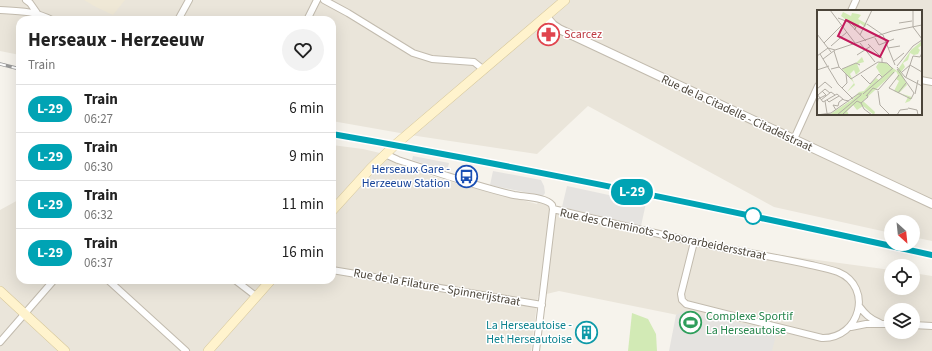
<!DOCTYPE html>
<html lang="fr">
<style>
body{margin:0;font-family:"Source Sans 3",sans-serif;background:#f2f2f2;color:#222;height:100vh;display:flex;flex-direction:column;font-size:15px;white-space:nowrap}
*{box-sizing:border-box;margin:0}
p{font-size:13px;color:#767676}
.icon{flex:none;width:22px;height:22px;fill:none;stroke:currentColor;stroke-width:2;stroke-linecap:round;stroke-linejoin:round}
.map{position:relative;flex:1;overflow:hidden}
.drawer{position:absolute;left:16px;top:16px;width:320px;height:268px;display:flex;flex-direction:column;background:#fff;border-radius:12px;box-shadow:0 4px 16px #0002}
.drawer>*{flex:none}
.badge{padding:0 8px;border-radius:13px;font-size:14px;line-height:26px}
.needle{width:26px;rotate:153deg}
.tools{position:absolute;left:884px;top:215px;display:grid;gap:8px}
.tools a{display:grid;place-items:center;width:36px;height:36px;border-radius:50%;background:#fff;box-shadow:0 4px 16px #0002;font-size:20px}
.map>.badge{position:absolute;translate:-50% -50%;box-shadow:0 0 0 2px #fff}
.round{display:grid;place-items:center;flex:none;width:42px;height:42px;border-radius:21px;background:#f2f2f2}
.head{display:flex;align-items:center;justify-content:space-between;height:68px;padding:0 12px}
h1{font-size:19px;font-weight:700;line-height:30px}
ul{padding:0;list-style:none}
li{display:flex;align-items:center;gap:12px;height:48px;padding:0 12px;border-top:1px solid #e0e0e0}
li div{flex:1}
li b{display:block;font-size:15px}
li em{font-style:normal}
li .badge{min-width:44px;font-weight:700;text-align:center}
.map>svg:first-child{display:block}
</style>
<div class="map">
<svg width="932" height="351" viewBox="0 0 932 351">
<rect width="100%" height="100%" fill="#f6f3ec"/>
<path fill="#eae5da" fill-rule="evenodd" d="M0 0H932V241L913 237V222H891V233L774 207 588 106 537 154 417 136 332 121V20H20V55L0 51ZM818 11H921V114H818Z
M332 145 363 149 380 153 388 160 398 164V166L472 188 473 187 537 204 538 202 714 246 891 270V288H913V273L932 276V351H771V334L559 291 538 296 531 351H0V210L20 199V280H332ZM891 310H913V332H891Z"/>
<path fill="#efe8d6" d="M84 0H125L113 15 96 7Z"/>
<path fill="#d2eab5" d="M632 313 648 319 656 334 657 351H628Z"/>
<path fill="#e5e3e0" d="M413 156 449 163 447 171 412 160Z
M493 171 541 180 544 186 545 193 543 196 490 185Z
M567 186 646 203 641 226 562 207Z
M684 311 777 331 772 351H669L676 315Z"/>
<g fill="none" stroke-linecap="round" stroke-linejoin="round">
<defs>
<path id="minor" d="M26 0 30 3 37 13
M324 0 348 13 413 53 432 59 474 62 484 70
M0 10C19 11 35 11 52 20
M851 11 856 0
M178 20 189 0
M307 20 317 0
M921 80 932 82
M794 139 818 86
M385 154 398 160C436 172 475 186 514 195 524 197 546 197 552 205L553 209 536 351
M553 209C611 223 669 237 728 249 756 254 784 259 811 265 820 267 830 269 838 272 874 287 860 339 822 338L686 304 682 300 681 294 694 242
M332 270 542 305
M108 280 186 351
M235 280 257 297
M859 306C865 314 870 319 880 323
M913 325 932 326
M851 327 866 324H891
M0 342 54 280"/>
<path id="tertiary" d="M546 17 553 25 559 29 932 204"/>
<path id="secondary" d="M332 211 371 168 395 145 565 0
M0 291 65 351
M208 351 271 280"/>
</defs>
<use href="#minor" stroke="#c2bbae" stroke-width="8"/>
<use href="#tertiary" stroke="#c2bbae" stroke-width="10"/>
<use href="#secondary" stroke="#d6c79b" stroke-width="10"/>
<use href="#minor" stroke="#fff" stroke-width="6"/>
<use href="#tertiary" stroke="#fff" stroke-width="8"/>
<use href="#secondary" stroke="#fff3cd" stroke-width="9"/>
<defs>
<path id="rail" d="M0 64 20 69
M332 134C533 170 733 211 932 255"/>
</defs>
<use href="#rail" stroke="#9a9a9a" stroke-width="3.5"/>
<use href="#rail" stroke="#fff" stroke-width="2" stroke-dasharray="6" stroke-linecap="butt"/>
</g>
<g fill="none" stroke-linecap="round" stroke-linejoin="round">
<defs>
<path id="line" d="M332 134C533 169 733 211 932 255"/>
</defs>
<use href="#line" stroke="#fff" stroke-width="9"/>
<use href="#line" stroke="#00a3b4" stroke-width="6"/>
</g>
<defs>
<symbol id="pharmacy-ring" viewBox="-11 -11 22 22"><circle r="9.5" fill="#fff" stroke="#e0444e" stroke-width="1.5"/><path d="M-2-6h4v4h4v4h-4v4h-4v-4h-4v-4h4Z" fill="#e0444e"/></symbol>
<symbol id="bus-ring" viewBox="-11 -11 22 22"><circle r="9.5" fill="#fff" stroke="#1a4fb4" stroke-width="1.5"/><path d="M-5-6H5V4H4V6H2V4H-2V6H-4V4H-5ZM-3.5-4V0h7V-4ZM-3.5 1.2v1.5H-2V1.2ZM2 1.2v1.5H3.5V1.2Z" fill="#1a4fb4"/></symbol>
<symbol id="stadium-ring" viewBox="-11 -11 22 22"><circle r="9.5" fill="#fff" stroke="#2e9e5b" stroke-width="1.5"/><path d="M0-5a6.5 5 0 1 0 0 10a6.5 5 0 1 0 0-10ZM-3.5-1.8h7v3.6h-7Z" fill="#2e9e5b"/></symbol>
<symbol id="building-ring" viewBox="-11 -11 22 22"><circle r="9.5" fill="#fff" stroke="#0f9aa8" stroke-width="1.5"/><path d="M-4-6H4V6H1V3H-1V6H-4ZM-2.5-4.3h1.7v1.8h-1.7ZM.8-4.3h1.7v1.8H.8ZM-2.5-1h1.7V.8h-1.7ZM.8-1h1.7V.8H.8Z" fill="#0f9aa8"/></symbol>
</defs>
<g fill-rule="evenodd">
<use href="#pharmacy-ring" x="536" y="22" width="25" height="25"/>
<use href="#bus-ring" x="454" y="164" width="25" height="25"/>
<use href="#stadium-ring" x="678" y="310" width="25" height="25"/>
<use href="#building-ring" x="574" y="320" width="25" height="25"/>
</g>
<circle fill="#fff" stroke="#00a3b4" stroke-width="2" cx="753" cy="216" r="8"/>
<g text-anchor="middle" stroke-width="3" stroke-linejoin="round" paint-order="stroke">
<g font-size="12" fill="#be3a42" stroke="#fff" text-anchor="start">
<text x="564" y="38">Scarcez</text>
</g>
<g font-size="12" fill="#4b4439" stroke="#fff">
<text transform="translate(737 113) rotate(25)" y="4">Rue de la Citadelle - Citadelstraat</text>
<text transform="translate(663 234) rotate(12)" y="4">Rue des Cheminots - Spoorarbeidersstraat</text>
<text transform="translate(437 287) rotate(10)" y="4">Rue de la Filature - Spinnerijstraat</text>
</g>
<g font-size="12" fill="#164399" stroke="#fff" text-anchor="end">
<text x="450" y="173">Herseaux Gare -<tspan x="450" dy="14">Herzeeuw Station</tspan></text>
</g>
<g font-size="12" fill="#27864d" stroke="#fff" text-anchor="start">
<text x="706" y="320">Complexe Sportif<tspan x="706" dy="14">La Herseautoise</tspan></text>
</g>
<g font-size="12" fill="#0d838f" stroke="#fff" text-anchor="end">
<text x="572" y="329">La Herseautoise -<tspan x="572" dy="14">Het Herseautoise</tspan></text>
</g>
</g>
<g transform="translate(817 10)">
<rect width="105" height="105" fill="#f6f3ec"/>
<path d="M26 2 34 6 35 3 41 4 44 5 41 9 50 14 48 17 43 13 40 18 24 6ZM105 31V35L101 38 105 42 103 40 101 44 97 45 93 43 91 50 86 53 88 57 84 62 90 75 82 83 95 87 93 91 88 93 91 87 77 81 82 71 79 69 81 65 79 61 46 91 58 102 57 105 46 96 40 100 36 95 30 101 32 105H12L36 89 42 82 47 81 59 68 62 70 65 67 59 57 62 52 69 53 80 61 94 40ZM45 47 47 52 40 54 43 61 39 65 37 60 33 64 38 75 30 82 37 73 25 59 39 53Z" fill="#d2eab5"/>
<path fill="none" stroke="#b2ada4" stroke-width="1" d="M13 0 38 33M96 0V17M21 8 34 13 39 18 37 20M31 12 49 31M82 13 95 11M50 14 66 25M96 17 105 29M0 24 14 42M43 25 55 0M66 25 78 55M58 28 62 35 77 29M7 33 25 15M43 33 58 52M51 34 65 48V52M14 36 30 22M71 38 83 36M17 41 22 57M3 44 21 74 36 89M40 45 54 36M0 46 11 38 18 40 75 21 105 15M6 49 18 40M77 51 87 43M93 55 105 62M80 56 96 36 105 30M80 57 88 67 105 76M14 59 22 57 34 69 61 52 70 53 75 58M25 59 39 53 43 55M80 59 97 83 94 89M0 60 12 56M85 62 93 55 96 46 103 47 105 43M44 65 53 74 62 64 65 67M82 65 72 78 94 89M89 67 93 55M25 78 30 73 29 64M0 79 8 72 15 78M61 81 63 95 73 105M81 83 89 73M0 84 6 92 20 84 27 90 32 91M46 84 76 58M98 84 101 70M1 85 8 79 13 83M49 86 56 78 61 80 77 62M4 90 14 82 18 85M10 90 12 92 22 86M8 91 10 103M44 93 47 99 55 105M0 95 1 89 9 85 5 81M91 98 100 100 101 105M19 100 16 95 21 96 22 92 26 89M0 105 14 103 41 84H45M20 105 44 85M25 105 40 91 44 93 51 87 50 85M80 105 83 100 91 99"/>
<path fill="#c2185b" fill-opacity="0.15" stroke="#c2185b" stroke-width="2" d="M29 10 71 31 63 47 21 26Z"/>
<rect width="105" height="105" fill="none" stroke="#4b4439" stroke-width="2"/>
</g>
</svg>
<div class="tools">
<a><svg class="needle" viewBox="-14 -14 28 28"><path d="M0-13l5 13h-10z" fill="#e53935"/><path d="M0 13l5-13h-10z" fill="#767676"/></svg></a>
<a><svg class="icon" aria-label="locate" viewBox="0 0 24 24"><circle cx="12" cy="12" r="6"/><path d="M12 2v4M12 18v4M2 12h4M18 12h4"/></svg></a>
<a><svg class="icon" aria-label="layers" viewBox="0 0 24 24"><path d="M12 4l9 5-9 5-9-5zM3 14l9 5 9-5"/></svg></a>
</div>
<b class="badge" style="left:632px;top:192px;background:#00a3b4;color:#fff">L-29</b>
<section class="drawer">
<div class="head"><div><h1>Herseaux - Herzeeuw</h1><p>Train</p></div><a class="round"><svg class="icon" aria-label="heart" viewBox="0 0 24 24"><path d="M12 20l-8-8c-3-5 5-10 8-4 3-6 11-1 8 4z"/></svg></a></div>
<ul>
<li><span class="badge" style="background:#00a3b4;color:#fff">L-29</span><div><b>Train</b><p>06:27</p></div><em>6 min</em></li>
<li><span class="badge" style="background:#00a3b4;color:#fff">L-29</span><div><b>Train</b><p>06:30</p></div><em>9 min</em></li>
<li><span class="badge" style="background:#00a3b4;color:#fff">L-29</span><div><b>Train</b><p>06:32</p></div><em>11 min</em></li>
<li><span class="badge" style="background:#00a3b4;color:#fff">L-29</span><div><b>Train</b><p>06:37</p></div><em>16 min</em></li>
</ul>
</section>
</div>
